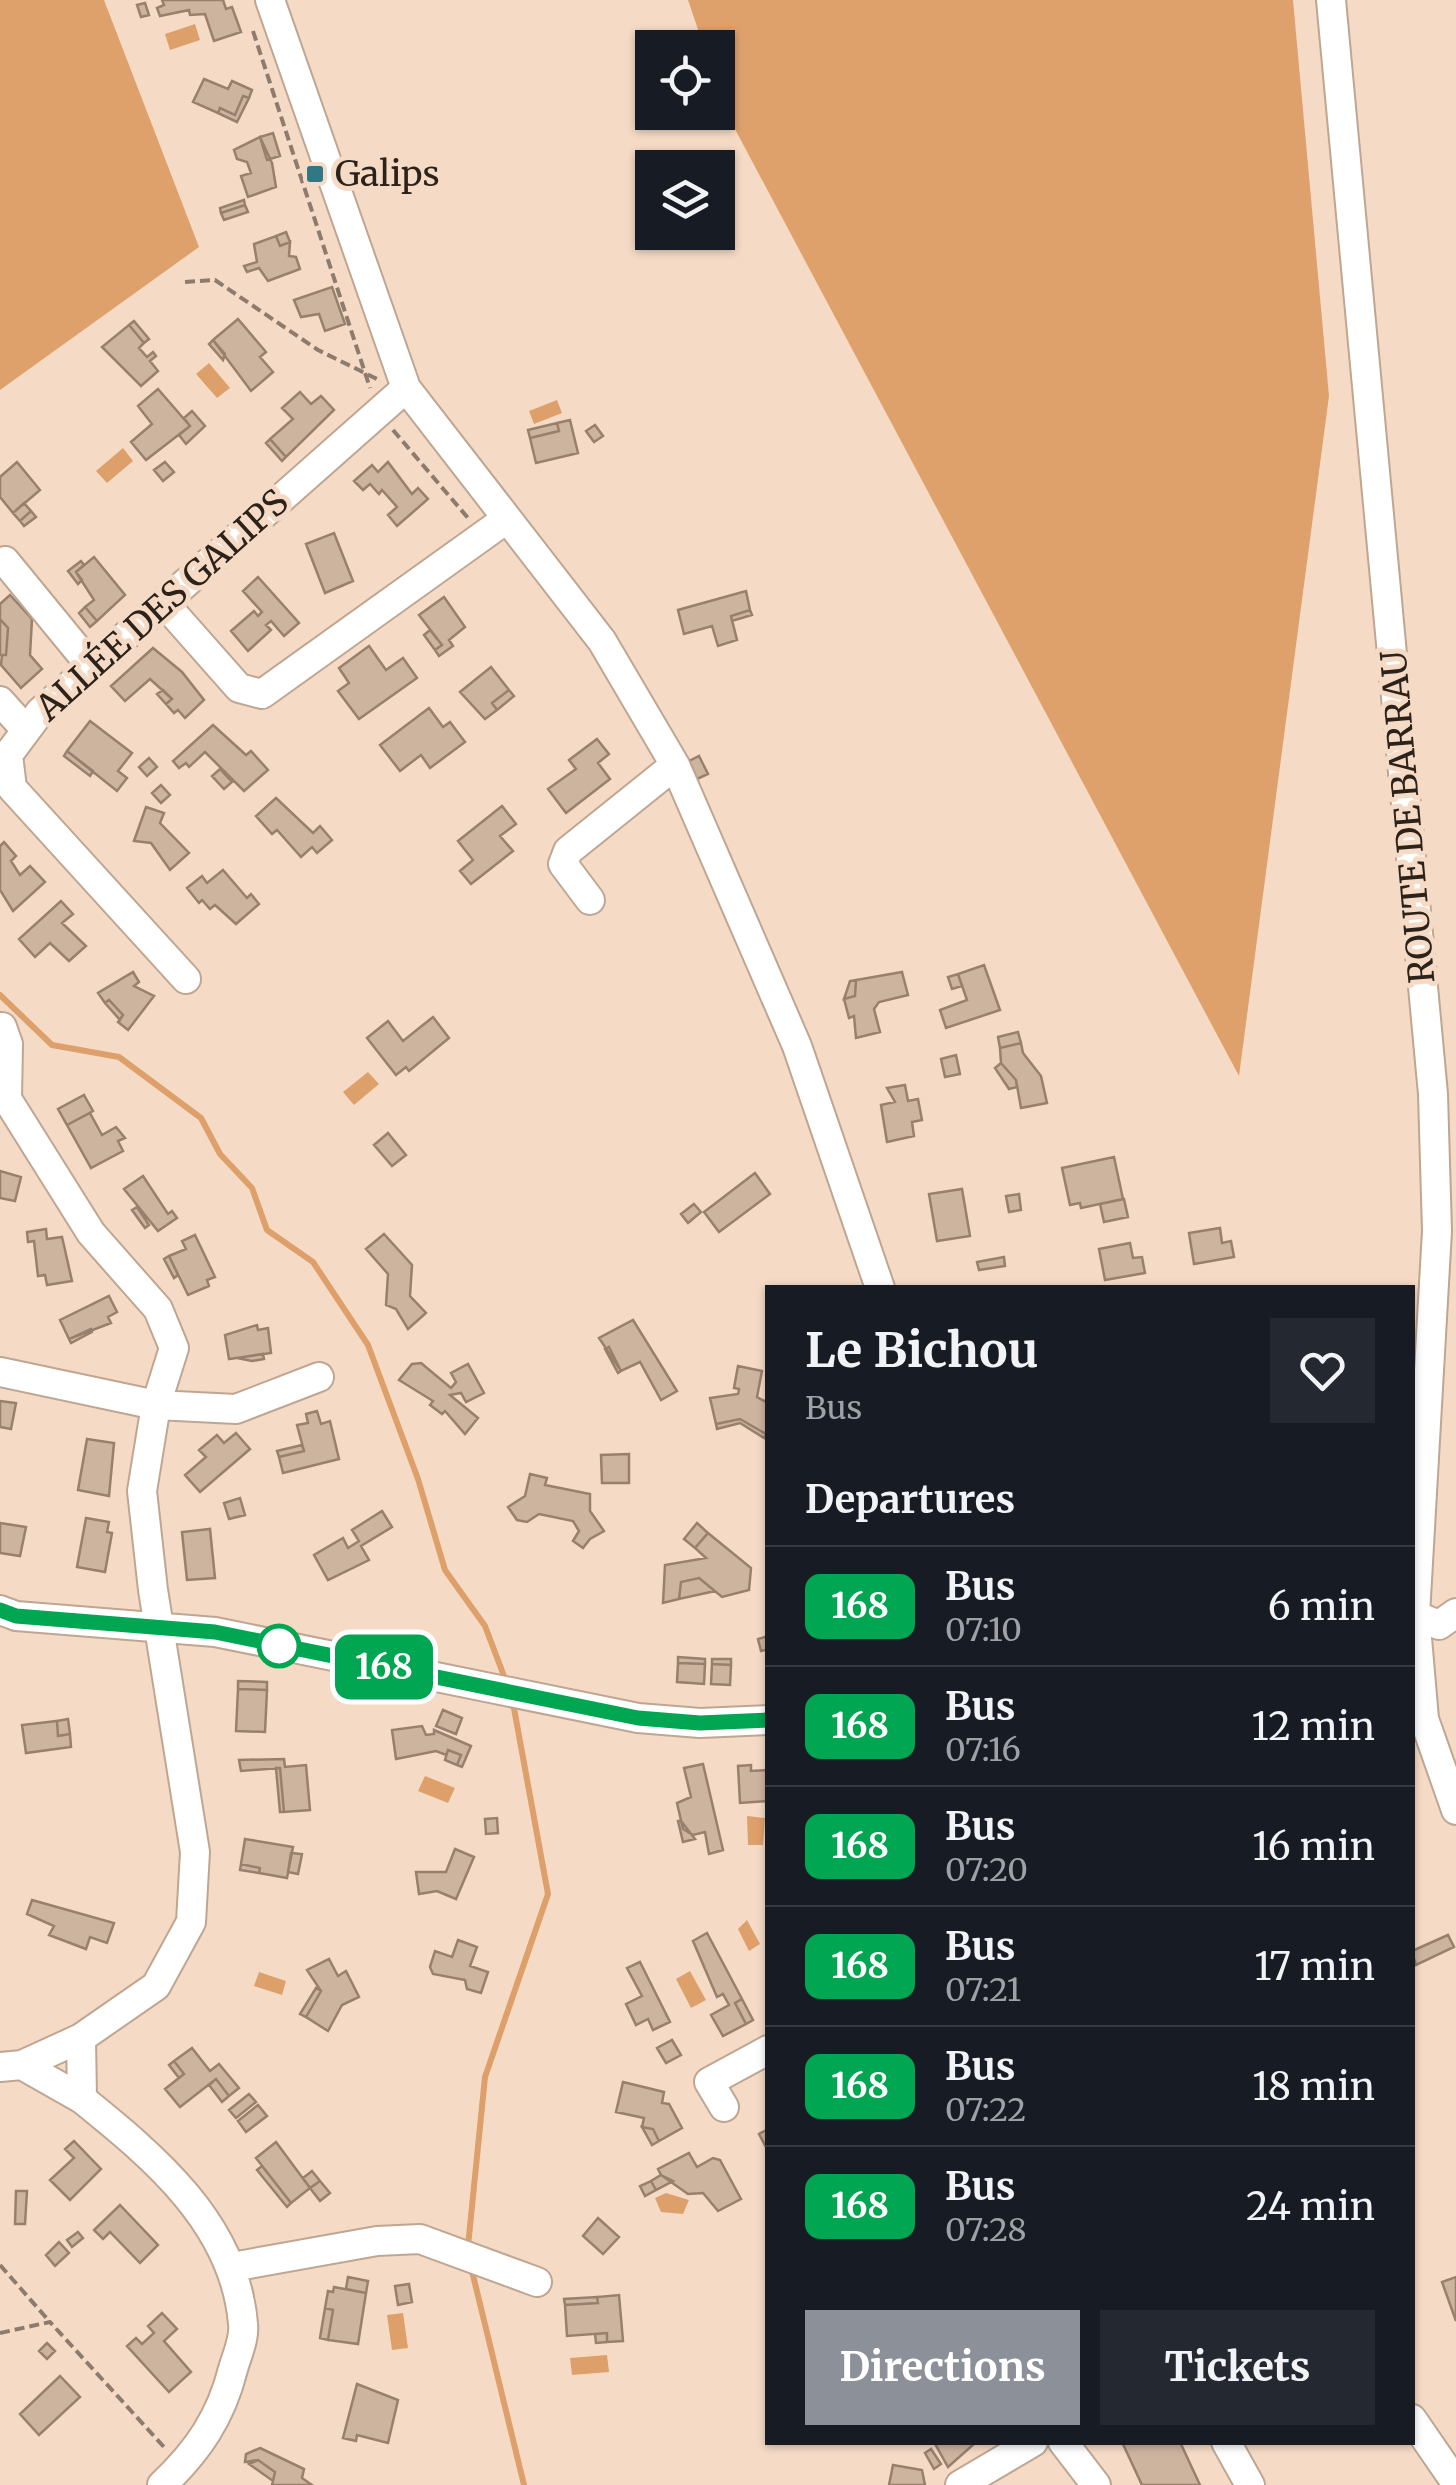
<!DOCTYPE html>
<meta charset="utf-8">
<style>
body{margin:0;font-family:Merriweather,serif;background:#242831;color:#f1f3f6;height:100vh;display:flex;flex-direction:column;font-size:38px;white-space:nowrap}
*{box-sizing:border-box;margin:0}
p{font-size:32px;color:#9ea1a6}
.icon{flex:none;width:55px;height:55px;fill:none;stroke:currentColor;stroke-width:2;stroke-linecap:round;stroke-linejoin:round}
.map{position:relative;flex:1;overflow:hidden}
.sheet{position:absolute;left:765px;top:1285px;width:650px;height:1160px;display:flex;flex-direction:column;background:#171b24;border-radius:0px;box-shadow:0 2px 8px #0004}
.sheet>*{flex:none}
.badge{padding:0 20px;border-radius:15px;font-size:35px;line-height:65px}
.fabs{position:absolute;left:635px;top:30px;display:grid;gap:20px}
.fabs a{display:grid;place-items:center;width:100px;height:100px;border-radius:0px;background:#171b24;box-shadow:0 2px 8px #0004;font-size:50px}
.map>.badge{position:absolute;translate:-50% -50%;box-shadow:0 0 0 5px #fff}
h2{padding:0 40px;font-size:38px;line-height:90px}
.round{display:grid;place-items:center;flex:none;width:105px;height:105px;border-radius:0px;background:#242831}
.summary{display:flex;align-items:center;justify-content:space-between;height:170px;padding:0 40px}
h1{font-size:48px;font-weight:700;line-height:75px}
.primary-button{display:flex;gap:20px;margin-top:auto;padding:20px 40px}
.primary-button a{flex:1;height:115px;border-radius:0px;background:#8c9099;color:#fff;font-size:40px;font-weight:700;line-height:115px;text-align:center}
.primary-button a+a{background:#242831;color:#f1f3f6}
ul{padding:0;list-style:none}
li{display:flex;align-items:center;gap:30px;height:120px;padding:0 40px;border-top:2px solid #363941}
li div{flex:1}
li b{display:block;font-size:38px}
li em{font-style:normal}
li .badge{min-width:110px;font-weight:700;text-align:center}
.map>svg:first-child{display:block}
</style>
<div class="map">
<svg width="1456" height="2485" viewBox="0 0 1456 2485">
<rect width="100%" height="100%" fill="#f5dbc6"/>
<path fill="#dfa16c" d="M0 0H104L199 247 0 390Z
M688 0H1293L1329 396 1239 1076 728 116 718 86V48L704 47Z"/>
<path fill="#dea06b" d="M195 24 200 40 170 50 165 34Z
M209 363 230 388 217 398 196 374Z
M557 400 562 413 534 424 529 411Z
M123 448 133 461 107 483 96 471Z
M368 1072 379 1084 354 1105 343 1092Z
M425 1776 455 1788 448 1803 418 1791Z
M747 1816 765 1818 763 1845H748Z
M747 1920 760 1944 749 1951 738 1929Z
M690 1971 706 2000 691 2008 676 1979Z
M259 1972 286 1981 282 1995 254 1986Z
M666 2193 689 2200 683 2214 661 2212 655 2198Z
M403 2313 408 2348 392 2350 387 2315Z
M607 2355 609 2372 572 2375 570 2358Z"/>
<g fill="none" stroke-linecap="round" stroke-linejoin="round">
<path stroke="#dea06b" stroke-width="6" d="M0 995 52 1045 119 1057 201 1118 220 1154 252 1188 267 1230 313 1262 368 1345 418 1479 445 1570 485 1626 507 1684
M468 2246 485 2077 548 1894 513 1703
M472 2271 524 2485"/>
</g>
<path fill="#cdb49f" stroke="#98806d" stroke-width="2.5" d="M162 0H223L226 9 232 7 241 32 214 41 205 14 190 15 189 10 160 16 157 8 164 5Z
M145 3 149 15 141 17 137 5Z
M204 79 228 89 232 81 252 90 249 98 243 96 235 115 220 108 218 113 193 102Z
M243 96 249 98 237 122 218 113 220 108 235 115Z
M273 133 280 156 267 160 260 137Z
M260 137 272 163 276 187 248 197 241 176 251 173 247 162 237 159 234 150Z
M244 200 245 205 221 213 220 208Z
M245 205 248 212 224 220 221 213Z
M286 232 290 242 280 246 276 236Z
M276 236 280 246 290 242 289 256 296 257 300 269 268 281 259 268 247 272 244 266 257 262 254 244Z
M332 287 345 324 325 331 319 314 301 317 294 300Z
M238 319 266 352 260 357 273 372 251 391 213 340Z
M134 321 149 339 144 343 129 325Z
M129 325 144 343 139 348 147 357 153 352 156 356 150 361 158 371 141 386 102 347Z
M213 340 225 354 223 360 209 344Z
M158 389 190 426 146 460 131 442 152 424 138 406Z
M300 392 311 404 321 396 334 410 286 457 270 439 293 419 282 408Z
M192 411 205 426 186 444 179 435 190 426 184 418Z
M570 420 578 453 536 463 530 438 559 431 557 423Z
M557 423 559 431 530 438 528 430Z
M595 425 603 436 594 442 586 431Z
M270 439 286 457 282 461 266 443Z
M17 462 40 490 13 513 0 497V477Z
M165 462 174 472 163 481 154 470Z
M388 462 412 494 418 488 428 499 397 526 388 515 397 507 382 490 379 494 370 484 363 490 354 481 372 465 378 472Z
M24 503 31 511 20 521 13 513Z
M31 511 36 517 24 526 20 521Z
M334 533 353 581 325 593 306 544Z
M94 557 125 595 97 621 85 607 94 600 76 572Z
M81 561 84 565 76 572 82 580 78 584 68 571Z
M258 577 299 623 284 636 271 621 266 625 271 630 248 651 231 631 254 611 258 616 262 612 243 591Z
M746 591 750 610 731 616 737 640 718 646 712 626 684 634 678 610Z
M10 595 32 619 30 655 42 669 21 688 1 665 2 655H6L8 628 0 619V604Z
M444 597 465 627 449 640 453 646 439 656 435 650 442 645 419 615Z
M85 607 97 621 90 627 79 613Z
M750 610 752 615 732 621 731 616Z
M0 619 8 628 6 655H0Z
M430 630 442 645 435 650 424 635Z
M369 646 386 670 403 658 417 678 359 719 338 691 349 683 339 668Z
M153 648 182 672 204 700 185 718 178 710 174 713 166 704 172 699 150 679 125 701 111 686Z
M491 667 509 690 492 703 497 710 485 719 460 692Z
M163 690 172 699 166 704 157 694Z
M509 690 514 696 497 710 492 703Z
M429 708 443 727 450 722 465 742 430 768 421 755 400 771 380 745Z
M90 721 132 753 118 771 127 778 117 791 67 751Z
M213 725 246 755 251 751 268 770 244 791 205 752 189 767 186 763 179 768 173 761Z
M597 739 609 754 598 763 610 779 566 813 548 789 576 769 569 760Z
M67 751 93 771 90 776 64 756Z
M699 756 708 774 697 779 689 761Z
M149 758 157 767 147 776 139 767Z
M220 769 232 782 224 789 212 776Z
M161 785 170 795 161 803 152 793Z
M276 798 313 833 320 826 332 840 317 853 312 847 301 857 277 830 272 834 256 816Z
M502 806 516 824 500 836 513 851 471 884 460 871 473 860 458 841Z
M146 807 164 813 160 823 189 853 170 870 151 843 134 841Z
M4 842 16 856 11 861 20 875 30 866 45 882 13 911 0 890V846Z
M223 870 247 898 251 894 259 904 236 924 215 905 210 909 202 900 199 903 187 888 202 876 207 883Z
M61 901 73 914 62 923 86 946 69 961 50 943 35 957 19 939Z
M984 965 1000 1010 946 1028 940 1010 967 1000 958 974Z
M133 972 139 982 134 986 154 996 128 1030 118 1022 123 1015 109 1000 105 1003 98 993Z
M902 972 908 995 879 1002 874 1009 880 1032 856 1038 854 1016 849 1018 844 999 855 996 856 980Z
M958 974 962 986 952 989 948 977Z
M856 980 855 996 844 999 850 981Z
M109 1000 123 1015 120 1020 105 1003Z
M433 1017 449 1038 409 1071 406 1067 396 1075 367 1038 388 1021 403 1041Z
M1018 1032 1021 1043 1000 1048 998 1037Z
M1021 1043 1023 1053 1041 1076 1047 1103 1021 1108 1016 1080 1001 1063 1000 1048Z
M956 1055 960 1074 945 1077 941 1059Z
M1001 1063 1016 1080 1017 1087 1009 1089 995 1068Z
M905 1085 908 1101 918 1099 922 1120 912 1122 914 1136 887 1142 881 1105 895 1102 887 1088Z
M84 1095 93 1111 67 1125 58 1109Z
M90 1113 102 1135 116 1127 125 1138 118 1141 123 1151 91 1168 67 1125Z
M388 1133 406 1155 392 1166 374 1145Z
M1114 1157 1123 1199 1081 1208 1080 1203 1070 1205 1062 1168Z
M0 1171 21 1177 15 1201 0 1198Z
M755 1173 770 1194 719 1232 704 1212Z
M143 1176 168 1214 172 1211 177 1218 158 1231 124 1189Z
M962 1189 970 1236 937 1241 929 1194Z
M1019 1194 1021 1210 1009 1212 1006 1196Z
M1124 1199 1128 1217 1104 1222 1100 1204Z
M694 1204 701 1212 688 1223 681 1214Z
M137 1207 149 1225 145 1228 132 1210Z
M1220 1228 1222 1243 1231 1241 1234 1257 1194 1264 1189 1233Z
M46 1229 47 1239 62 1237 72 1281 47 1285 45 1275 38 1276 34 1241 28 1242 27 1232Z
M384 1234 412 1265 410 1296 426 1313 408 1329 396 1309 386 1305 388 1274 366 1249Z
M195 1235 215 1277 207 1280 209 1286 188 1295 169 1256 186 1249 182 1241Z
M1130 1243 1133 1258 1142 1257 1145 1273 1105 1280 1099 1249Z
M169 1256 178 1275 174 1278 164 1259Z
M1004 1257 1005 1266 979 1270 977 1262Z
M109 1296 117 1312 108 1317 111 1323 69 1339 60 1320Z
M633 1320 677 1391 661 1400 640 1362 621 1371 599 1338Z
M257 1325 258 1330 268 1328 271 1353 229 1359 225 1335Z
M91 1329 92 1332 71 1343 69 1339Z
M609 1347 621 1371 618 1373 605 1349Z
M263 1354 264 1359 252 1361 237 1358Z
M421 1363 451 1388 456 1382 451 1373 468 1364 484 1393 466 1402 461 1393 450 1395 478 1418 465 1434 445 1411 442 1414 430 1405 433 1401 399 1380 412 1364Z
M738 1366 762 1371 757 1397 768 1403 766 1434 740 1419 716 1424 710 1398 738 1394 739 1389 734 1388Z
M0 1401 16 1403 11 1429 0 1427Z
M317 1411 321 1424 330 1421 339 1459 283 1473 279 1457 304 1451 297 1425 308 1423 306 1414Z
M740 1419 766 1434 764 1438 740 1423 717 1429 716 1424Z
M236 1433 250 1449 200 1492 185 1475 206 1457 199 1450 217 1435 224 1443Z
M87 1439 114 1443 109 1496 78 1490Z
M302 1445 304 1451 279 1457 277 1451Z
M629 1454V1483H602L601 1455Z
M530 1474 547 1478 545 1485 590 1494V1511L604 1531 590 1539 583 1548 573 1541 579 1531 573 1521 539 1514 527 1522 517 1520 508 1507 525 1496Z
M240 1498 245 1515 229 1519 224 1503Z
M382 1511 392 1527 361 1546 369 1560 328 1580 314 1555 343 1538 348 1548 359 1541 352 1530Z
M86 1518 109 1522 107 1532 112 1533 105 1572 77 1567Z
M0 1523 26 1527 20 1556 0 1553Z
M697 1523 708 1533 695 1548 684 1539Z
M210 1529 215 1578 187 1580 182 1532Z
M708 1533 751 1568 749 1590 722 1597 699 1578 681 1582 679 1599 663 1603 665 1565 706 1558 695 1548Z
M699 1578 715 1591 679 1599 681 1582Z
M768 1636V1649L761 1651 758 1639Z
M678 1657 705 1659V1664L678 1663Z
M712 1659H731V1665L712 1664Z
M678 1663 705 1664 704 1684 677 1682Z
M712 1664 731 1665 730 1685 711 1684Z
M238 1681 267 1682V1690L238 1689Z
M238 1689 267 1690 265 1732 236 1731Z
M443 1710 462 1718 456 1734 436 1726Z
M68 1719 70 1734 58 1736 57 1721Z
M57 1721 58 1736 70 1734 71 1747 26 1753 22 1725Z
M422 1726 426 1735 434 1734V1730L471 1746 462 1767 457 1765 461 1755 448 1750 446 1755 436 1751 396 1759 392 1730Z
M448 1750 461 1755 457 1765 445 1760Z
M284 1759 285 1767 306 1765 310 1810 284 1812 280 1768 241 1771 239 1760Z
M703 1764 723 1850 709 1854 705 1832 693 1835 683 1829 677 1803 691 1797 684 1768Z
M751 1765V1771L768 1770V1801L740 1803 738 1766Z
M276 1768H280L284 1812H280Z
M497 1818 498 1833 486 1834 485 1819Z
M678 1821H681L695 1839 683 1842Z
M245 1839 293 1847 287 1878 259 1873 260 1868 241 1864Z
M455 1849 474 1857 456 1899 437 1891 419 1894 416 1872H446Z
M291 1853 302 1854 298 1874 288 1872Z
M241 1864 260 1868 259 1873 240 1870Z
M32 1900 114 1923 107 1943 90 1937 86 1949 49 1935 54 1926 27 1914Z
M707 1933 742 1999 735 2003 746 2024 723 2036 711 2015 729 2005 723 1994 717 1997 693 1941Z
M1448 1935 1454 1947 1416 1965 1412 1951Z
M458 1940 477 1947 470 1966 488 1972 481 1993 467 1989 465 1980 433 1974 430 1967 435 1951 452 1957Z
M329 1959 338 1976 346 1971 359 1997 342 2005 328 2031 306 2017 321 1991 307 1970Z
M640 1962 670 2022 653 2030 648 2019 636 2025 626 2004 642 1996 627 1968Z
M316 1988 321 1991 306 2017 300 2014Z
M742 1999 753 2020 746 2024 735 2003Z
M672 2040 681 2055 666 2063 657 2048Z
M192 2048 210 2071 219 2064 239 2088 229 2096 216 2079 180 2107 165 2089 184 2074 174 2061Z
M174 2061 184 2074 179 2078 169 2065Z
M216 2079 229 2096 222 2102 209 2085Z
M623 2082 664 2092 662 2103 669 2104 682 2128 659 2141 653 2129 642 2127 644 2118 616 2112Z
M249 2094 256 2102 236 2118 229 2110Z
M258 2105 267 2116 246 2132 238 2121Z
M642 2127 653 2129 659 2141 652 2145Z
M768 2129V2151L759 2134Z
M74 2141 101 2169 70 2200 50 2180 74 2158 65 2149Z
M276 2142 310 2188 291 2203 256 2158Z
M689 2153 697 2167 713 2158 720 2160 741 2199 718 2211 703 2193 688 2194 661 2175 658 2169Z
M262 2166 291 2203 287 2207 257 2170Z
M312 2171 320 2181 310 2188 303 2178Z
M661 2175 673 2181 656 2190 651 2181Z
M320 2181 330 2193 320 2201 310 2188Z
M651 2181 656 2190 645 2196 640 2186Z
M16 2191H27L25 2224H15Z
M120 2205 158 2245 140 2263 110 2232 103 2239 94 2230Z
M598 2218 619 2237 603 2254 583 2236Z
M78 2232 83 2238 72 2247 67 2240Z
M59 2242 69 2253 55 2266 46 2255Z
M348 2277 368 2281 366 2293 346 2289Z
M1456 2277V2321L1442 2282Z
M409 2284 412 2302 398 2305 395 2286Z
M334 2287 366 2293 358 2344 328 2340 333 2310 325 2308 328 2291 333 2292Z
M619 2295 623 2341 607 2342V2333L567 2336 565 2305 598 2303 597 2297Z
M597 2297 598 2303 565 2305 564 2299Z
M325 2308 333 2310 328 2340 320 2338Z
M162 2313 177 2329 164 2341 191 2372 169 2392 127 2346 136 2338 142 2344 154 2333 148 2326Z
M607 2333V2342L596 2343 595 2334Z
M47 2343 55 2351 47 2359 39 2351Z
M60 2376 80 2397 39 2435 20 2414Z
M357 2384 398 2400 388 2443 357 2435 356 2441 343 2438Z
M934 2442H973L974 2444 948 2467Z
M1122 2442H1180L1200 2485H1142Z
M260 2448 304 2469 302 2478 312 2485H272L275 2472 258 2460 245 2462 246 2454Z
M931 2449 941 2464 934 2469 925 2453Z
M258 2460 275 2472 273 2481 249 2464Z
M893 2465 922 2470 925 2485H889Z"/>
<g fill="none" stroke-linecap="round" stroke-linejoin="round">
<defs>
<path id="minor" d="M270 0 406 388 602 641 675 765 797 1046 880 1288
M1331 0 1433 1094 1437 1231 1415 1615 1424 1719 1456 1810
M5 561 91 666
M163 602 239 688 262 694 505 520
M0 701 26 730
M590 900 563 864 568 851 675 765
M186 979 12 788 8 755 40 712 406 388
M2 1027 8 1044 7 1099 91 1233 158 1309 174 1348 156 1405 142 1491 153 1590 195 1852 191 1922 156 1986 81 2038 82 2099C154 2157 235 2224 243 2324 245 2338 237 2355 233 2369 221 2417 198 2451 162 2485
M0 1372 156 1405 236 1409 319 1377
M0 1610 16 1616 215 1632 638 1718 700 1723 768 1720
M1412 1614 1439 1625 1456 1613
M22 2065 82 2099
M0 2067 22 2065 81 2038
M724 2107 709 2082 768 2050
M232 2267 377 2241 420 2239 537 2282
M1412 2419 1456 2483
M1063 2442 1096 2485
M1226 2442 1250 2485
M960 2485 1033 2442"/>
</defs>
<use href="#minor" stroke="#bfa692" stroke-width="32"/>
<path stroke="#8d7b6d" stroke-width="4" stroke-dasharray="10 5" stroke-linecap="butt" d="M253 31 370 388
M185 282 215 280 318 350 377 379
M393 430 468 518
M0 2265 50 2322
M0 2333 50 2322 164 2447"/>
<use href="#minor" stroke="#fff" stroke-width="28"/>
</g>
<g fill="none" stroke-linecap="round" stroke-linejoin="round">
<defs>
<path id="line" d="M0 1610 16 1616 215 1632 638 1718 700 1723 768 1720"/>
</defs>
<use href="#line" stroke="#fff" stroke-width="22"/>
<use href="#line" stroke="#00a651" stroke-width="15"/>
</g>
<rect fill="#317784" stroke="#f5dbc6" stroke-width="4" x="305" y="164" width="20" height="20" rx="5"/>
<circle fill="#fff" stroke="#00a651" stroke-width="5" cx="279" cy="1646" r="20"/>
<g text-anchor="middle" stroke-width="10" stroke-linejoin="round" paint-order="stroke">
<g font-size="35" fill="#2c221a" stroke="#f5dbc6" text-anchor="start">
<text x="335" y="186">Galips</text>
</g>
<g font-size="35" fill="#2c221a" stroke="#f5dbc6">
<text transform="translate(162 605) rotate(-42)" y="12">ALLÉE DES GALIPS</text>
<text transform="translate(1408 817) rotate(-95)" y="12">ROUTE DE BARRAU</text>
</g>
</g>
</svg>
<div class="fabs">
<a><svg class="icon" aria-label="locate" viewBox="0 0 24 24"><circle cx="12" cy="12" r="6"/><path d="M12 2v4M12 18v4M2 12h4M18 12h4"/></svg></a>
<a><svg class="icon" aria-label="layers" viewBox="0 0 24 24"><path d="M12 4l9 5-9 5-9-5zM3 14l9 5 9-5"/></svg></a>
</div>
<b class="badge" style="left:384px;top:1667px;background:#00a651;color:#fff">168</b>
<section class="sheet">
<div class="summary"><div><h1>Le Bichou</h1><p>Bus</p></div><a class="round"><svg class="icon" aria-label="heart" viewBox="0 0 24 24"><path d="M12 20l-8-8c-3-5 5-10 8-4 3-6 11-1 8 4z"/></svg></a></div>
<h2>Departures</h2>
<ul>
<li><span class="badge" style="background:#00a651;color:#fff">168</span><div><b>Bus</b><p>07:10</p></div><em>6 min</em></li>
<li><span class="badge" style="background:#00a651;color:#fff">168</span><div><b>Bus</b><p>07:16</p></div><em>12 min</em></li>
<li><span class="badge" style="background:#00a651;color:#fff">168</span><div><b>Bus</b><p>07:20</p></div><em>16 min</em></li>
<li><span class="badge" style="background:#00a651;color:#fff">168</span><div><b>Bus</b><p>07:21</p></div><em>17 min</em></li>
<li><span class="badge" style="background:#00a651;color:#fff">168</span><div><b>Bus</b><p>07:22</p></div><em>18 min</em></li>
<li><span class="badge" style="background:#00a651;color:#fff">168</span><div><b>Bus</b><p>07:28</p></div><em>24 min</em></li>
</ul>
<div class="primary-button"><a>Directions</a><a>Tickets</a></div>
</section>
</div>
